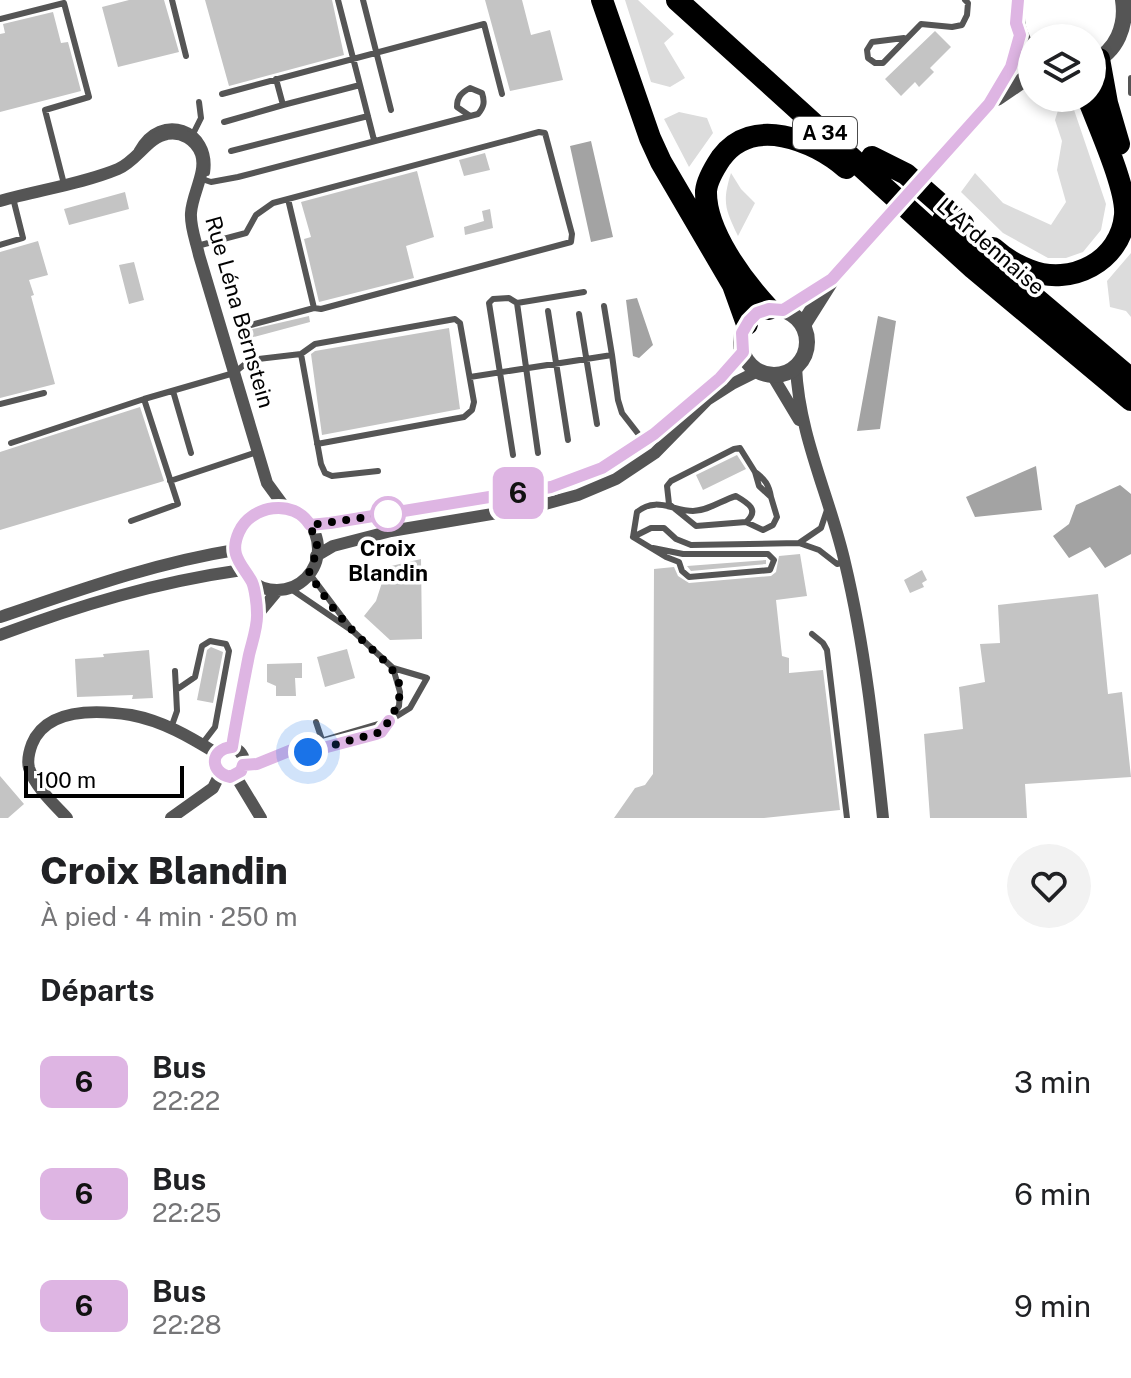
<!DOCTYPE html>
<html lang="fr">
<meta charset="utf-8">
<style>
body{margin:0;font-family:"Public Sans",sans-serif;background:#f2f2f2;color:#202124;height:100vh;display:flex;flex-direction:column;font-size:30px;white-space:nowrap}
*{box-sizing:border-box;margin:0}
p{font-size:26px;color:#757577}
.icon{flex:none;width:44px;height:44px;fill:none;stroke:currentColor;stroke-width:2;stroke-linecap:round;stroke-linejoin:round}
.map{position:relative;height:818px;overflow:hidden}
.drawer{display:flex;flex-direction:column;background:#fff;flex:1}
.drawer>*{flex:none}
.badge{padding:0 16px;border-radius:12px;font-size:28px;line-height:52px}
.tools{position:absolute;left:1018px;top:24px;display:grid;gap:16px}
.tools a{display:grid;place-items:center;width:88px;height:88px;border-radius:50%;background:#fff;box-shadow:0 4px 12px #0003;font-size:40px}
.scale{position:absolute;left:24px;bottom:20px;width:160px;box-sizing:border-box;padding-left:8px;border:4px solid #000;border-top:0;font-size:22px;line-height:28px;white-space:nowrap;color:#000;-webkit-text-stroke:6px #fff;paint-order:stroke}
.you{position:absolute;width:40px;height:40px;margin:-20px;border:6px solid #fff;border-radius:50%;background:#1a73e8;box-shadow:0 0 0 12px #1a73e833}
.map>.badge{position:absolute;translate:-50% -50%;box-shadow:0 0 0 4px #fff}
h2{padding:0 40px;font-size:30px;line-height:72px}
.round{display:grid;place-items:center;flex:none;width:84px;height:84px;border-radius:42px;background:#f2f2f2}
.head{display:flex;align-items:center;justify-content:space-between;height:136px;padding:0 40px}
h1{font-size:38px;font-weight:800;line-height:60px}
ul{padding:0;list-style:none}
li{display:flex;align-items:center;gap:24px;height:112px;padding:0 40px}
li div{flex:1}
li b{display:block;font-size:30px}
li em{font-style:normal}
li .badge{min-width:88px;font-weight:700;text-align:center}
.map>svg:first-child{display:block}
</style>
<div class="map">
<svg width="1131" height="818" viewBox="0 0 1131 818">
<rect width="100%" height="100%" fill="#fff"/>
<path fill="#dcdcdc" d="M625 0H638L674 34 664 43 685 78 670 87 651 82Z
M1060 104H1072L1106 204 1101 230 1083 252 1066 258H1048L1003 233 961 192 975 173 1003 203 1051 225 1066 202 1057 170 1062 141 1055 120Z
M679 112 707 118 713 133 689 167 664 119Z
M731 173 741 189 755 203 738 236C725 209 722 202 731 173Z
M1131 253V317L1126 311 1110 307 1107 281Z"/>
<path fill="#a3a3a3" d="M591 141 613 237 591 242 570 146Z
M637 298 653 345 639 358 633 356 626 300Z
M878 316 896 321 880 429 857 431Z
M1036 466 1042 510 975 517 966 497Z
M1120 485 1131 494V554L1105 568 1090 547 1069 558 1053 536 1069 524 1076 505Z"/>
<path fill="#c4c4c4" d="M129 0H164L179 52 118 67 102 7Z
M205 0H332L344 55 229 86Z
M485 0H522L531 35 550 30 563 80 510 91Z
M53 12 61 43 68 42 81 91 0 112V34L5 33 3 24Z
M935 31 951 47 930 68 934 72 919 87 915 82 901 96 885 79Z
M485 153 490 170 464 176 459 160Z
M417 171 434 237 406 246 414 278 319 302 304 239 311 237 301 202Z
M125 192 129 209 69 225 64 209Z
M490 209 493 228 465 235 464 227 484 221 482 211Z
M38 241 48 275 29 280 34 295 31 296 55 384 0 398V252Z
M134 262 144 300 129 304 119 265Z
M309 316 310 322 246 339 244 331Z
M449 328 460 409 322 435 311 354 315 351Z
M140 407 164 481 0 530V452Z
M737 455 746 469 703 490 696 475Z
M800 554 807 596 776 600 782 656 789 658V673L823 670 840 810 764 818H614L635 788 645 785 653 774 654 569 674 567 678 576 689 583 771 576 776 572 779 556Z
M421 559 422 639 390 640 364 616 376 601 387 567Z
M766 560V564L691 571 687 566Z
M922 570 927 580 922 583 924 587 910 593 904 580Z
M1098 594 1108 694 1122 692 1131 777 1025 784 1027 818H930L924 734 963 729 959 687 985 682 980 644 1000 643 998 605Z
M211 647 223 652 213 703 197 700 207 650Z
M347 649 355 678 325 687 317 657Z
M149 650 153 698 132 699 133 695 77 697 75 659 104 657 103 654Z
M302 663V678H295L296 696H276V686L267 682V664Z
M0 776 24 804 8 818H0Z"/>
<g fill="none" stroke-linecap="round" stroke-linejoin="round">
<path stroke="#555" stroke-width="6" d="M172 0 186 56
M363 0 391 110
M0 19 64 3 89 97 45 110 64 184
M904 38 872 42 867 50 868 58 875 63H883L921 24 952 27 962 25 967 15 968 3 965 0
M1131 78V93
M360 85 374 140
M222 94 484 24 502 94
M283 105 360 85 338 0
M224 122 283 105 276 79
M192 136 201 118 199 102
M137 150C160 107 214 127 207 173
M231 151 368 116
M199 178 211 182 238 177 478 114C484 107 485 102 482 93L470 88C461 93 457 97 457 107L470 116
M288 199 314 308
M0 245 23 238 13 198
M197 246 246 233 256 215 273 203 539 132 545 133 572 234 571 242 321 309 314 308 247 326
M517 303 584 292
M604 306 612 355
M548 311 568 440
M579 314 597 424
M301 354 321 464 325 473 332 476 378 471
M470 377 612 355 618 400 622 413 643 440
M173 391 191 453
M0 404 44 393
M11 443 144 399
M740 448 755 472 759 486 771 497 777 517 773 525 763 530 746 522 696 526 669 504 667 486 671 481 734 449Z
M513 455 489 303 493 299 509 298 517 303 538 453
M755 472C765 479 769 485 771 497
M170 481 257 452
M131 521 178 504 144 399 234 373 250 360 301 354 315 344 455 319 460 323 474 402 472 410 464 417 317 444
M633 537 666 557 679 562 682 571 689 577 770 570 774 560 768 554H683L653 548
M633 537 651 528H664L676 539 691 545 799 543 819 550 837 564 844 562
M633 537 637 512C656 496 673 511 693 511 708 511 722 500 736 496 748 503 760 510 746 522
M799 543 821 528 828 507
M309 573 349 626
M812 634 823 643 827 650 847 818
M175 671 176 690
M316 722 322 740
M171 728 177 711 176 690 195 677 202 646 210 641 226 644 229 651 215 727 202 744
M297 750 308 752 381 732 399 706 400 692 393 668
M243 765 257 764 294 749 389 721 410 708 427 678 393 668 354 632 288 587"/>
<path stroke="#555" stroke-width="12" d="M0 201C38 190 82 184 118 169 137 161 148 137 167 134 181 131 196 140 201 154 207 172 192 194 191 213 190 227 196 241 199 255L267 483 286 509
M796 367C799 436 830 497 845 563 865 647 874 732 883 818
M772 375 799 420
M236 549a41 41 0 1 1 82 0a41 41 0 1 1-82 0Z
M310 525 551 487 602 468 654 434 720 378 743 352
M316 556 333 546 391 531 534 507 578 495 616 479 655 453 707 400 732 384 758 371
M258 614 278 590
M0 617C77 591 154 563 235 550
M0 635C80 605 157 582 242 570
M232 747 258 614 251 581
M214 762a15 15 0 1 1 30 0a15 15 0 1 1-30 0Z
M235 775 261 818
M67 818C54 804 35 787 29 768 27 760 29 752 32 744 47 707 98 710 131 715 163 721 190 737 216 753
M171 818 213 788 220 774"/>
<path stroke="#555" stroke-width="16" d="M1018 0C1015 20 1017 37 1032 52
M1092 62C1117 52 1127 25 1123 0
M997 98 1032 74
M741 342a33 33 0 1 1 66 0a33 33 0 1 1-66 0Z
M783 310 824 284
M803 325 832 279 989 104 1011 67 1020 35"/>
<path stroke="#000" stroke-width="22" d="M602 0 650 138 661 162 733 285 747 324
M677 0 973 268 1131 400
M1099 59 1107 103 1119 144
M872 157 906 174 963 224
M943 220 1131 379
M993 248C1003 257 1016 265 1029 270 1071 287 1121 261 1125 215 1127 188 1098 125 1088 98
M769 309C743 281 705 231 706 191 707 180 715 167 721 158 752 115 814 140 846 168"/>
</g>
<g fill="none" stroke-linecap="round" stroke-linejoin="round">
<defs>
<path id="line" d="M389 721 381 732 376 734 308 752 294 749 257 764 243 765 241 771 230 777C209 772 210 749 232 747 237 716 243 686 249 655 252 642 258 626 257 613 257 605 255 589 252 582 243 565 228 556 239 532 251 505 294 498 310 525L330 523 551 487 602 468 654 434 720 378 743 352 742 333 749 321 757 313 769 309 783 310 832 279 989 104 1011 67 1020 35 1016 23 1018 0"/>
</defs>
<use href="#line" stroke="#fff" stroke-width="18"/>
<use href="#line" stroke="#deb5e3" stroke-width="12"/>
<path stroke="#000" stroke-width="8" stroke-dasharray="0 14.4" d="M308 752 381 732C420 680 392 670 356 634 338 616 322 594 309 573L318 548 310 525 388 514"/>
</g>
<circle fill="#fff" stroke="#deb5e3" stroke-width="4" cx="388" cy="514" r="16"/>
<g text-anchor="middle" stroke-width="7" stroke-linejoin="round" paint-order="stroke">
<rect fill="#fff" stroke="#4c4c4c" stroke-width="2" x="793" y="117" width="64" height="32" rx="6"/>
<g font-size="20" font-weight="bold" fill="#000">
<text x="825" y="140">A 34</text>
</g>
<g font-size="22" fill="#000" stroke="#fff">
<text transform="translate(991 246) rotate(41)" y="8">L'Ardennaise</text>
<text transform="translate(240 312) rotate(74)" y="8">Rue Léna Bernstein</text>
</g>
<g font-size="22" font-weight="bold" fill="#000" stroke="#fff">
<text x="388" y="556">Croix<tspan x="388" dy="25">Blandin</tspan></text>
</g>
</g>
</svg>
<div class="tools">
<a><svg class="icon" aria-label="layers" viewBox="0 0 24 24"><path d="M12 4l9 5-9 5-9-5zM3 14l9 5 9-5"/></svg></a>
</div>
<div class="scale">100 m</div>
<div class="you" style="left:308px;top:752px"></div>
<b class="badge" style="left:518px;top:493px;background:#deb5e3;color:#111">6</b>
</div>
<section class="drawer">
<div class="head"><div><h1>Croix Blandin</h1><p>À pied · 4 min · 250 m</p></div><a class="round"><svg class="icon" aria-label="heart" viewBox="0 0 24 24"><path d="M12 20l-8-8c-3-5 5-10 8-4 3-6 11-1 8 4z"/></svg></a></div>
<h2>Départs</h2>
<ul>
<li><span class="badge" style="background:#deb5e3;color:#111">6</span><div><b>Bus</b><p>22:22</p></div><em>3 min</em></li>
<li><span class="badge" style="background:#deb5e3;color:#111">6</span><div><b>Bus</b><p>22:25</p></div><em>6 min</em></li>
<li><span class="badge" style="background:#deb5e3;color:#111">6</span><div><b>Bus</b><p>22:28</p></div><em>9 min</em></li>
</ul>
</section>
